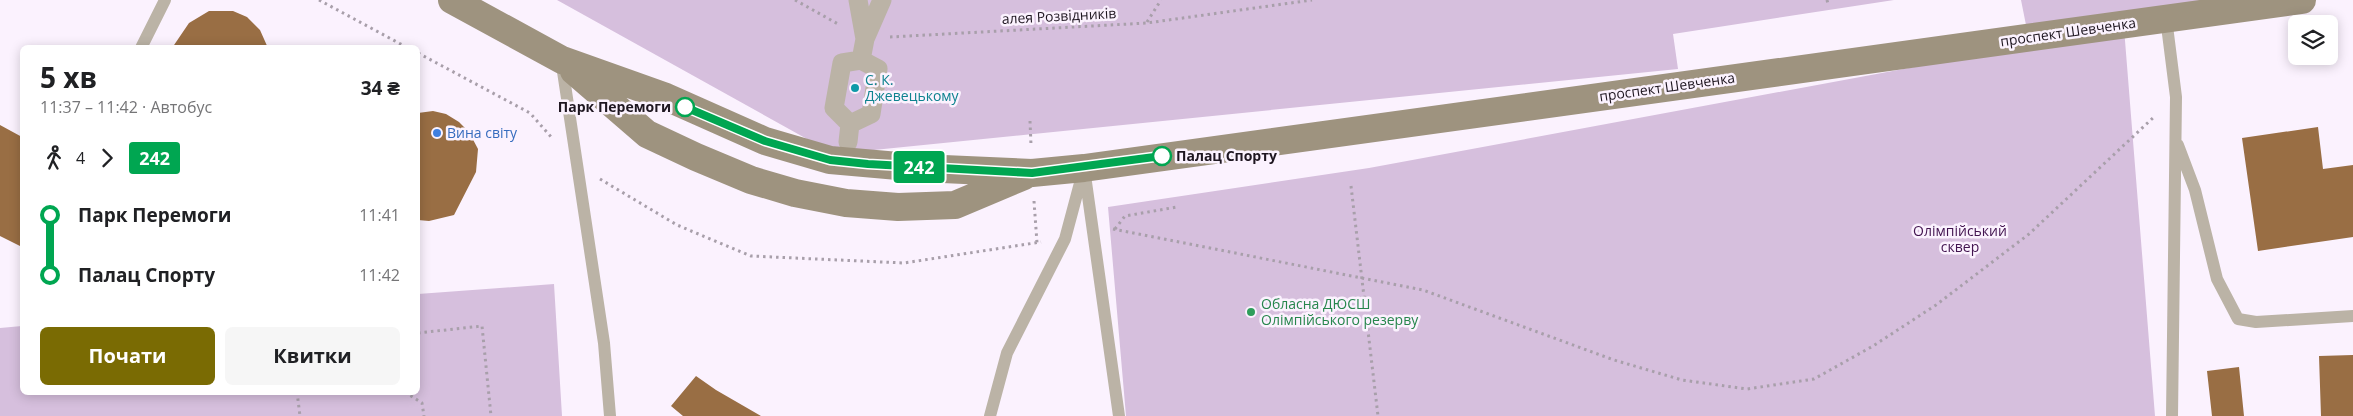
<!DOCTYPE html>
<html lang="uk">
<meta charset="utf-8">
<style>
body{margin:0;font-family:"Open Sans",sans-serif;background:#f6f6f6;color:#202124;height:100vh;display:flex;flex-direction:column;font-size:19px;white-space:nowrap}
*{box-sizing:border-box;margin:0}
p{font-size:16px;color:#757577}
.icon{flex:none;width:28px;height:28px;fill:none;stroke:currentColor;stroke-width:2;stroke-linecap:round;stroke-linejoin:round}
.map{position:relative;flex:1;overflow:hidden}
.details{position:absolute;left:20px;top:45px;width:400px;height:350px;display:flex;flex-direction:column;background:#fff;border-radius:8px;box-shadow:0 2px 12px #0003}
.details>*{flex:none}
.badge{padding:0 10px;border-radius:4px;font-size:18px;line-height:32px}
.buttons{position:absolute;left:2288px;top:15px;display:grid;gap:10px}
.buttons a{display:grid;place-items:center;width:50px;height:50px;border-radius:8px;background:#fff;box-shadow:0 2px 12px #0003;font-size:25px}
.map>.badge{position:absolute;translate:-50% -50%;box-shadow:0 0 0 2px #fff}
.legs{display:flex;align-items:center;gap:8px;height:55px;padding:0 20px;font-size:16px}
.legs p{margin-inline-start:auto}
.overview{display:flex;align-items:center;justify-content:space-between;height:85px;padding:0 20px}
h1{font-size:28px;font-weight:700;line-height:38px}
.action{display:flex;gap:10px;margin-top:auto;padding:10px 20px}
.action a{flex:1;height:58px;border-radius:8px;background:#7a6b03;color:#fff;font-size:20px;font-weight:700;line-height:58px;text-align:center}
.action a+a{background:#f6f6f6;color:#202124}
ul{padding:0 20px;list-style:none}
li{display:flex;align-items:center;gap:18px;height:60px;font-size:19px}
li i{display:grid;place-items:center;width:8px;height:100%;margin:0 6px;background:currentColor}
li i::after{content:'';width:12px;height:12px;margin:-6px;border:4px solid;border-radius:50%;background:#fff}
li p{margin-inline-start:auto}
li:first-child i{background:linear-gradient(#0000 50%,currentColor 0)}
li:last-child i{background:linear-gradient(currentColor 50%,#0000 0)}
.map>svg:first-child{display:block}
</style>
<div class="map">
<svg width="2353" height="416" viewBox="0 0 2353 416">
<rect width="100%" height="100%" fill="#fbf2fe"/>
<path fill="#d6bfdd" d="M557 0H1894L1673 34 1678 69 834 154Z
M2021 0H2257L2027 30Z
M2124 28 2155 416H1126L1108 207 1369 168Z
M554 284 562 416H0V328L22 326V392H418V294Z"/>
<path fill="#996e44" d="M209 11H233L247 17 260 30 268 48H172L189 23Z
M433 111 446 114 459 122 469 132 478 149 476 172 454 215 429 221 418 220V113Z
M0 125 22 137V247L0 236Z
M2318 127 2323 169 2353 165V237L2258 251 2242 138Z
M2353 355V416H2321L2319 356Z
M2239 367 2244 416H2212L2207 371Z
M696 376 716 390 761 416H683L671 406Z"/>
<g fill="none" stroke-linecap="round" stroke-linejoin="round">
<path stroke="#a89faa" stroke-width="3" stroke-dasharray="2.5 4" stroke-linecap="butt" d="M319 0 408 48
M795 0 838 24
M1827 0 1828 4
M1147 22 1161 0
M890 37 1147 23 1312 0
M418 53 530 113 552 138
M1030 121 1031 145
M600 179 677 225 751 256 904 263 1041 242
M1351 186 1378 416
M1034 201 1037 243
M1113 229 1423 290 1614 360 1682 380 1747 389 1814 379 1873 346 1936 305 2029 234 2155 116
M1115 229 1125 216 1177 207
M418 333 482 326 491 416
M297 392 300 416
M405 392 422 403 424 416"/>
<path stroke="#bbb3a6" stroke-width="12" d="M2166 18 2176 97 2172 416
M141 48 165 0
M562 65 604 343 610 416
M2178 145 2195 190 2217 279 2238 319 2256 322 2353 316
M1085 175 1119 416
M990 416 1007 353 1065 239 1084 168"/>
<path stroke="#bbb3a6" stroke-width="19" d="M858 0 865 39
M861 60 878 69 871 114 850 124 834 108 842 63Z
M861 60 865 39 882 0
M848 142 850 124"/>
<path stroke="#9e937f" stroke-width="28" d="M452 0 562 60 666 97 765 141 830 160 921 168 1032 173 1084 168 2302 0
M574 71 647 134 696 157 751 180 795 193 846 203 898 207 955 205 1024 176"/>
</g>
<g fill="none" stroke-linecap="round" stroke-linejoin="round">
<defs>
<path id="line-1" d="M685 107 765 141 830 160 868 164 1032 173 1162 156"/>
</defs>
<use href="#line-1" stroke="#fff" stroke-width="11"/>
<use href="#line-1" stroke="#00a651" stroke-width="8"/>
</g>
<circle fill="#0f9aa8" stroke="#fbf2fe" stroke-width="2" cx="855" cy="88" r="5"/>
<g fill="#fff" stroke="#00a651" stroke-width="2.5">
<circle cx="685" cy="107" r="9"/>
<circle cx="1162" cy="156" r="9"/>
</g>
<circle fill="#3f7fe0" stroke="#fbf2fe" stroke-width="2" cx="437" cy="133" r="5"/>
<circle fill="#2e9e5b" stroke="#fbf2fe" stroke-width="2" cx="1251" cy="312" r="5"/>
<g text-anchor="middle" stroke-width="5" stroke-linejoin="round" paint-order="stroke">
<g font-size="14" fill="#1e1620" stroke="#fbf2fe">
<text transform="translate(1059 16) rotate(-3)" y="5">алея Розвідників</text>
<text transform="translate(2068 32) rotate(-8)" y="5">проспект Шевченка</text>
<text transform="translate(1667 87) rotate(-8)" y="5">проспект Шевченка</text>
</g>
<g font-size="14" fill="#0d838f" stroke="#fbf2fe" text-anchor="start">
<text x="865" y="85">С. К.<tspan x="865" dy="16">Джевецькому</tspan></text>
</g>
<g font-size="14" font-weight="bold" fill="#1e1620" stroke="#fbf2fe" text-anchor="end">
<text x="671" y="112">Парк Перемоги</text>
<text x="1176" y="161" text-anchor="start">Палац Спорту</text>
</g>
<g font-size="14" fill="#366cbe" stroke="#fbf2fe" text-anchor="start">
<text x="447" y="138">Вина світу</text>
</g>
<g font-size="14" fill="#42144f" stroke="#fbf2fe">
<text x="1960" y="236">Олімпійський<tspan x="1960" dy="16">сквер</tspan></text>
</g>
<g font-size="14" fill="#27864d" stroke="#fbf2fe" text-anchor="start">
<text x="1261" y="309">Обласна ДЮСШ<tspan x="1261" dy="16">Олімпійського резерву</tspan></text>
</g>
</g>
</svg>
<div class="buttons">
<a><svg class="icon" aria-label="layers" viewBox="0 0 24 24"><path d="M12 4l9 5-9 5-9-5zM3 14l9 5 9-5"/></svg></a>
</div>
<b class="badge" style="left:919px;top:167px;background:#00a651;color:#fff">242</b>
<section class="details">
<div class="overview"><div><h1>5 хв</h1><p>11:37 – 11:42 · Автобус</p></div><b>34 ₴</b></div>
<div class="legs"><svg class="icon" aria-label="walk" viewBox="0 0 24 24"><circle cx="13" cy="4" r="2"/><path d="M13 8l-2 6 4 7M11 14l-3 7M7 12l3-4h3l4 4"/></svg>4<svg class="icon" aria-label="forward" viewBox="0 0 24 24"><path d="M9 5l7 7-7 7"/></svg><b class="badge" style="background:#00a651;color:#fff">242</b></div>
<ul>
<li><i style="color:#00a651"></i><b>Парк Перемоги</b><p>11:41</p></li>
<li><i style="color:#00a651"></i><b>Палац Спорту</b><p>11:42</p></li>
</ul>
<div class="action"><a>Почати</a><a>Квитки</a></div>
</section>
</div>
